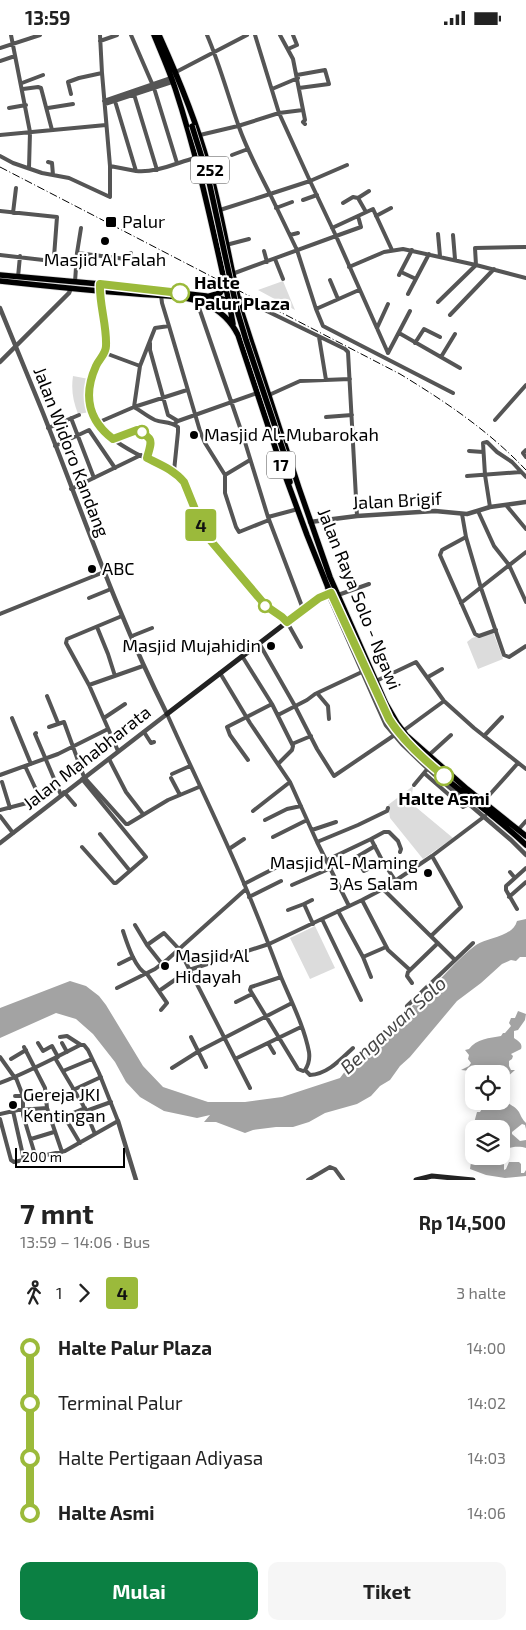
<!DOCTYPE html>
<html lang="id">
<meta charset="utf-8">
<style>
body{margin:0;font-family:"Exo 2",sans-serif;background:#f6f6f6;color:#222;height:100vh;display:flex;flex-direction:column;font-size:19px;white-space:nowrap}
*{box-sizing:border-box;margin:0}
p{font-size:16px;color:#767676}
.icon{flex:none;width:28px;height:28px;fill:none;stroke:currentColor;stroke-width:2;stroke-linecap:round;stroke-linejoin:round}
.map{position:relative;height:1145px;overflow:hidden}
.drawer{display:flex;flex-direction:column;background:#fff;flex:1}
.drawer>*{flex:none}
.badge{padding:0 10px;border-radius:4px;font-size:18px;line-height:32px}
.controls{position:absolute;left:465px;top:1030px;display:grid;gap:10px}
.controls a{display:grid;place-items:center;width:45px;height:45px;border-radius:10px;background:#fff;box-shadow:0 2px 12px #0003;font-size:25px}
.scale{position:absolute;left:15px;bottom:12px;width:110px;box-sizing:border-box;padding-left:5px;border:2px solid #000;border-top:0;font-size:14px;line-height:18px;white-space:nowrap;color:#000;-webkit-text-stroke:4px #fff;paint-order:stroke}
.map>.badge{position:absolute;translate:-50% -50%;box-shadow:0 0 0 2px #fff}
.legs{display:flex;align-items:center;gap:8px;height:55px;padding:0 20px;font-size:16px}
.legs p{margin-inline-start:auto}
.summary{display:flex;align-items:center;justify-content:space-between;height:85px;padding:0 20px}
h1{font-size:28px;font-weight:700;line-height:38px}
.action{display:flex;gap:10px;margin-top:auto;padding:10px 20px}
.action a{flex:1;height:58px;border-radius:10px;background:#0b8043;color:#fff;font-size:20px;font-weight:700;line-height:58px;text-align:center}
.action a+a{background:#f6f6f6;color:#222}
ul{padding:0 20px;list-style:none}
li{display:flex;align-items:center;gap:18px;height:55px;font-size:19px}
li i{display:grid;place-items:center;width:8px;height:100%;margin:0 6px;background:currentColor}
li i::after{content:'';width:12px;height:12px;margin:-6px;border:4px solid;border-radius:50%;background:#fff}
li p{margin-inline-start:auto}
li:first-child i{background:linear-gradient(#0000 50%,currentColor 0)}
li:last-child i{background:linear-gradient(currentColor 50%,#0000 0)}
.status{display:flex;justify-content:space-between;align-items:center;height:35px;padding:0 25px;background:#fff;direction:ltr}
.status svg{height:14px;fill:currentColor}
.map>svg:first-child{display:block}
</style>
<div class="status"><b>13:59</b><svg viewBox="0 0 49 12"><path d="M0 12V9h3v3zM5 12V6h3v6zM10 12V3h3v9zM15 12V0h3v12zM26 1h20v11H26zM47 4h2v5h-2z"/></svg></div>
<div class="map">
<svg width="526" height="1145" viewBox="0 0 526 1145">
<rect width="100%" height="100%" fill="#fff"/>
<path fill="#dcdcdc" d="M283 246 295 275 258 255Z
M73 341 89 344 86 363 90 377 78 379C73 366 71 355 73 341Z
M493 597 503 624 478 634 467 607 472 603Z
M413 751 411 768 453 803 423 824 390 783 388 770Z
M315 891 335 933 310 944 290 903Z"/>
<path fill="#a3a3a3" d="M526 884V922H520L516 926 511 925 502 929 481 948 457 966 410 1022 400 1031 390 1045 380 1051 371 1061 357 1069 325 1078 309 1087 293 1092H276L253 1095 245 1098 216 1087H204L210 1080 197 1083 164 1076 140 1062 126 1047 115 1027 93 999 76 984 56 978 0 1003V973L70 946 86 951 99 961 106 970 143 1031 163 1052 208 1067H245L282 1062 340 1043C362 1012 396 987 424 960 442 944 457 924 476 910 488 902 513 902 517 886Z
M518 976 526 979 525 985 518 995 514 996V1003C518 1006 523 1008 521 1014L511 1019 513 1021 512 1024 509 1026V1031L511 1035H515L506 1043 501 1052V1039H476L472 1035 470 1036 461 1035 469 1031 471 1028 468 1024 469 1020 465 1015 469 1014C476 1004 490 1003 501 1001L503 998H505L511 991 509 988 511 983H515Z
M501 1058C506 1071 513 1068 519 1077 521 1081 522 1084 526 1088V1094L525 1090 522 1089 512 1097V1099L520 1106 526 1105V1113C520 1111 506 1111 503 1118 501 1120 502 1124 501 1126L504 1129V1135L506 1134 509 1127H519L521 1129V1138H524L526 1135V1141L505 1143 486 1140 470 1134 472 1120 474 1119V1121H501V1105L506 1104 507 1098H501V1094H488L485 1091 474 1094V1088L477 1077H480L483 1072 480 1066H501Z"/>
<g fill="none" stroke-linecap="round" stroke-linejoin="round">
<defs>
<path id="primary" d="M154 0C161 17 169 35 175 53 198 123 213 195 229 267
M159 0C178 42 196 85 208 129 222 177 229 227 241 275
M282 421 290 447"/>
<path id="trunk" d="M0 240 100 249 206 261C218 263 233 265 241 275L299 453 330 542 386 669 397 688 406 700 467 754 526 801
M0 246C46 251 92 256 138 259 160 261 185 260 206 269 221 276 231 286 238 300L279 424 307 500 327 550 389 683C423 736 482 767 526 810
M210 261 220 258 225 251
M229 267 233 289"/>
</defs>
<use href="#primary" stroke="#dbdbdb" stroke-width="7"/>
<use href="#trunk" stroke="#dbdbdb" stroke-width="7"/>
<path stroke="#555" stroke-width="4" d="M11 0 30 97 29 133
M131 0 154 53 177 128
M207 0C220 30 228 61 239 92 247 115 259 137 270 159L220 175
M255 0 279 78 310 146 347 130
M280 0 293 24 305 85 303 87 305 89
M100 6 117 0
M0 13 40 0
M288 14 297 10 293 0
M0 26 15 21
M176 37 247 0
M297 40 325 35 329 49 299 53
M22 48 43 40
M23 54 38 52 41 53 52 95
M272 54 298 43
M133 56 157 135
M71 59 68 47 79 43 102 38
M104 66 171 43
M115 66 136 136C156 138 176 128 195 123
M105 69 172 47
M9 73 26 70
M48 73 73 69
M0 100 106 90
M200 100 238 91 279 78 303 75
M232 120 248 114
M0 121 13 128 42 138 69 143 110 162V131L102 38 100 0
M48 127 52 128 53 140
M110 131 136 136
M358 163 366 177
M303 165 317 160
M343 168 353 162 358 163 369 156
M276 173 292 167
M0 176 57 182 54 222 52 226 0 220
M13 178 16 153
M358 181 361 192 336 201 310 146 270 159 297 215 316 274 359 255
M376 181 391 173
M332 193 373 174 392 215
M438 199 440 221
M290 200 298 198
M453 200 455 224
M226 210 249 204
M526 212 475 213 476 230 526 243
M264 216 267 227
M77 218 126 224 129 222 131 218
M275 224 283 244
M349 232 384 217 403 214 476 230 438 267
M401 237 416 244
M232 239 336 201 388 318
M399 240 412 215
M18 242 20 221
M330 245 338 264
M75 247 77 218 81 193
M100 256 106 312C105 319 101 322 97 328 93 336 90 345 89 354 83 401 140 420 174 436L183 447 205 499 266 571 282 582 287 587 301 612
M408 259 429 219
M161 260 162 268 169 291 155 293 140 331 134 372 187 355
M238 262 345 314 348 317 357 481
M197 267 244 404 268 482 303 574
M316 274 323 291 453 358
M450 280 494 234
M169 291 200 396 205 408 225 440V458L236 492 239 497 269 485
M377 293 388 269
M399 298 460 333
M319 302 326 345
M150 308V315L168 380 178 386
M415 308 424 294 440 302
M105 318 140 331
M388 318 410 276
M441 322 455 299
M269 360 300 346 350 344
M326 382 352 380
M71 383 94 443
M495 385 526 350
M97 388 134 372C141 376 148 382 155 385 163 388 170 386 178 392V397L174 436
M174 389 178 386 257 358
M48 393 79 380
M55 411 89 395 115 433
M526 415 523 418 526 422
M469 416 483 417
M225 440 250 425
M467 441 521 437
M71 454 141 420
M506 470 526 494
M490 472 485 440 483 408 487 407 497 417 512 427 526 442
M478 476 494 511 509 530 526 567
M462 479 466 502 481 553 504 620 509 622 526 611
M268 482 298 474
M466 502 442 515 440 520 475 599 479 601 496 595
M338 560 369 549
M89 563 111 554
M461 568 526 517
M0 579 104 537
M97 592 108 619 115 641
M132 601 152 593
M259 608 295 671 317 714 334 741 396 699
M242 621 272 669
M220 638 250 688 290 747 317 807 349 871
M428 642 442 634
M376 646 416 627 444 666 474 693 526 734
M89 650 66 608 67 604 122 581
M317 658 328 671 329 684
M47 661 58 688
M167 679C187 724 209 769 229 814 248 856 265 899 281 942 291 966 304 991 309 1017 310 1024 309 1029 305 1035
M278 680 307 665 315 659 364 636
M12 683 31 729
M104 683 125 669
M49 692 64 687 84 742 126 789H128L168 765 199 752
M403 696 444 666
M144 697 151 708 154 707
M36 698 35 699 61 760
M484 701 502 682
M292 709 311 701
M118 716 89 650 143 631
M429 720 451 700
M109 724 126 757 143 779
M248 725 230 700 227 692 272 669 293 711 292 715 279 728
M424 738 463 772 469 769
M172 739 190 731
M0 740 58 719 108 694
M171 743 180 760
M82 744 146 822 116 848H114L82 812
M2 747 10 773
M414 750 429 732
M64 757 75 770
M483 767 518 728
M0 775 27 768 39 761 25 731
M253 776 290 747
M0 781 13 798
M265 785 287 774 301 771
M312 795 336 787
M518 795 526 786
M100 799 130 836
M273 802 307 785
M371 804 384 797H389L398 806 401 814 400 817
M317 807 358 790 387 776 388 773
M375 811 355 823 364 836 383 827
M229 814 244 804
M329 824 371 804 383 827 395 845
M510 837 515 843
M244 849 277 832
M292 850 331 833
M383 854 455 925
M249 862 281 846
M509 862 526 847
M362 865 388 915 410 935
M304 869 312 865
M517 874 506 855V851L526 833
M288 875 304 869 313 889
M338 876 363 922 371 942
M322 884 361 965
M135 890 147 910 162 929
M123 896C127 908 135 934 147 939L167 968 161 975
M431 901 461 872 432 821
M147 910 164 898 179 914 250 1053
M363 922 386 912
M119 929 133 922
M281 942 251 952 250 955 298 1034 303 1036 305 1035 310 1040C328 1039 341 1024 353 1013
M412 948 407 941 408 937 438 908
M117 953 155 934 168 924 246 854
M159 956 189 935 269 909 362 865 383 854 432 821 485 781
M236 967 252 959
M407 971 473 908
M60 1002 67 1001 81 1010
M191 1002 206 1032
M38 1008 43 1016 52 1011 58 1022
M62 1008 67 1017
M268 1008 274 1018
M24 1012 45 1053 47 1073 62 1117
M0 1022 15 1043
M55 1023 83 1070 95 1099
M11 1024 26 1015
M235 1024 301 992
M172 1033 199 1016 292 968
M63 1036 92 1024
M16 1043 23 1061V1080L36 1123
M0 1048C28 1037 53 1024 80 1010H84L88 1015 99 1038 118 1086 65 1116 14 1127 11 1125 0 1084
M73 1055 101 1042
M15 1061H23
M13 1076 24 1125
M86 1076 111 1067
M0 1079 18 1075 47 1073
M64 1081 80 1108
M52 1087 85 1073
M31 1104 54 1097
M308 1145 330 1132 335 1134 343 1145"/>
<path stroke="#555" stroke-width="4.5" d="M0 273C14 308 29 343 43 378 83 479 118 582 167 679L0 808
M0 327 69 258 71 253
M310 487 357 481 435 476 467 479 490 472 526 467
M327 553 328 559 377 670 386 690 403 710 427 733 511 805 526 820
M287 587 319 563 330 558
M118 1086 136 1145"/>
<path stroke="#222" stroke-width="5" d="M167 679 287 587
M416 1145 432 1141 473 1145"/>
<use href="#primary" stroke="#000" stroke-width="5.5"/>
<use href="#trunk" stroke="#000" stroke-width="5.5"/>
<path stroke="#000" stroke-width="1" stroke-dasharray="8 2.5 1 2.5" stroke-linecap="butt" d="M0 132 400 339C446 367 489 396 526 435"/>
<defs>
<path id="primary-bridge" d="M192 91 208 142 237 275 246 305 285 421"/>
</defs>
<use href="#primary-bridge" stroke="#dbdbdb" stroke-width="7" stroke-linecap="butt"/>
<use href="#primary-bridge" stroke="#000" stroke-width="5.5"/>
</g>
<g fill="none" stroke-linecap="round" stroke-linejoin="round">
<defs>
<path id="line-1" d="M180 258 100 249C99 269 107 290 106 311 106 319 99 324 96 331 83 360 88 385 113 404L137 395C154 404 152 405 147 423 161 430 174 435 184 447L205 499 266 571 282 582 287 587 319 563 331 558 389 684C403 706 423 724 444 741"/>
</defs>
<use href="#line-1" stroke="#fff" stroke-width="11"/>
<use href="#line-1" stroke="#9bba3b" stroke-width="8"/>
</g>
<g fill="#000" stroke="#fff" stroke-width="2">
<rect x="105" y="181" width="12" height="12" rx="2.5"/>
<circle cx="105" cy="206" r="5"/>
<circle cx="194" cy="400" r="5"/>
<circle cx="92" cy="534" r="5"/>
<circle cx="271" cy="611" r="5"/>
<circle cx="428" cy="838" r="5"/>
<circle cx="165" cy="931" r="5"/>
<circle cx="13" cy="1070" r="5"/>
</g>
<g fill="#fff" stroke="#9bba3b" stroke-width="2.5">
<circle cx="180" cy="258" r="9"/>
<circle cx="142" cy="397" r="6"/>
<circle cx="265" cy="571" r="6"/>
<circle cx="444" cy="741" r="9"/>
</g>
<g text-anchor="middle" stroke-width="4.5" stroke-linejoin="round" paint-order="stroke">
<g fill="#fff" stroke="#4c4c4c" stroke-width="1">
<rect x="191" y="121.5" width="38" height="27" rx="4"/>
<rect x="267" y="416.5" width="28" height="27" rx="4"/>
</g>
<g font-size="16" font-weight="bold" fill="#000">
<text x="210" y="141">252</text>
<text x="281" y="436">17</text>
</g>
<g font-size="18" fill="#000" stroke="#fff" text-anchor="start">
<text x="122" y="193">Palur</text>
<text x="105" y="231" text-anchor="middle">Masjid Al Falah</text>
<text x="204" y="406">Masjid Al-Mubarokah</text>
<text x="102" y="540">ABC</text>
<text x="261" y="617" text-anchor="end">Masjid Mujahidin</text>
<text x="418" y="834" text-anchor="end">Masjid Al-Maming<tspan x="418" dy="21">3 As Salam</tspan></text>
<text x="175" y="927">Masjid Al<tspan x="175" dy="21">Hidayah</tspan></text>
<text x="23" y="1066">Gereja JKI<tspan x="23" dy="21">Kentingan</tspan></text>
</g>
<g font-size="18" font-weight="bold" fill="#000" stroke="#fff" text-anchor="start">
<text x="194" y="254">Halte<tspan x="194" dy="21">Palur Plaza</tspan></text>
<text x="444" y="770" text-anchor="middle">Halte Asmi</text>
</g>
<g font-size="18" fill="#000" stroke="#fff">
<text transform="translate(71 417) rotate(69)" y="6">Jalan Widoro Kandang</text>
<text transform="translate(397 466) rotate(-3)" y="6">Jalan Brigif</text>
<text transform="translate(359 564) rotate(68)" y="6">Jalan Raya Solo - Ngawi</text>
<text transform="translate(87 723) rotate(-38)" y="6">Jalan Mahabharata</text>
</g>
<g font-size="19" font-style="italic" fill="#444" stroke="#fff">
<text transform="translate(393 990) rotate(-42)" y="7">Bengawan Solo</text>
</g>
</g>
</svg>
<div class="controls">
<a><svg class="icon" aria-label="locate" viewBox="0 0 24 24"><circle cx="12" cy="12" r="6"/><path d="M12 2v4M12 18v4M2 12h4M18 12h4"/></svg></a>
<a><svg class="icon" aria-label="layers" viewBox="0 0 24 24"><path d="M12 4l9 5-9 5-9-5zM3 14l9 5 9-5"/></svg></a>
</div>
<div class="scale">200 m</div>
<b class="badge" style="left:201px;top:490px;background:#9bba3b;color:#111">4</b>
</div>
<section class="drawer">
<div class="summary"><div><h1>7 mnt</h1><p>13:59 – 14:06 · Bus</p></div><b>Rp 14,500</b></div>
<div class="legs"><svg class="icon" aria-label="walk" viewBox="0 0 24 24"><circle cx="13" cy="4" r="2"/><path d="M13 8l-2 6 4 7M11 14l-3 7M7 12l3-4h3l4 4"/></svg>1<svg class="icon" aria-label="forward" viewBox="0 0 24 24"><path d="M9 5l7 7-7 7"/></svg><b class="badge" style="background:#9bba3b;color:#111">4</b><p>3 halte</p></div>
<ul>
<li><i style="color:#9bba3b"></i><b>Halte Palur Plaza</b><p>14:00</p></li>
<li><i style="color:#9bba3b"></i><span>Terminal Palur</span><p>14:02</p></li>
<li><i style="color:#9bba3b"></i><span>Halte Pertigaan Adiyasa</span><p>14:03</p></li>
<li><i style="color:#9bba3b"></i><b>Halte Asmi</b><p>14:06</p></li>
</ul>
<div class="action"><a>Mulai</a><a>Tiket</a></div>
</section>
